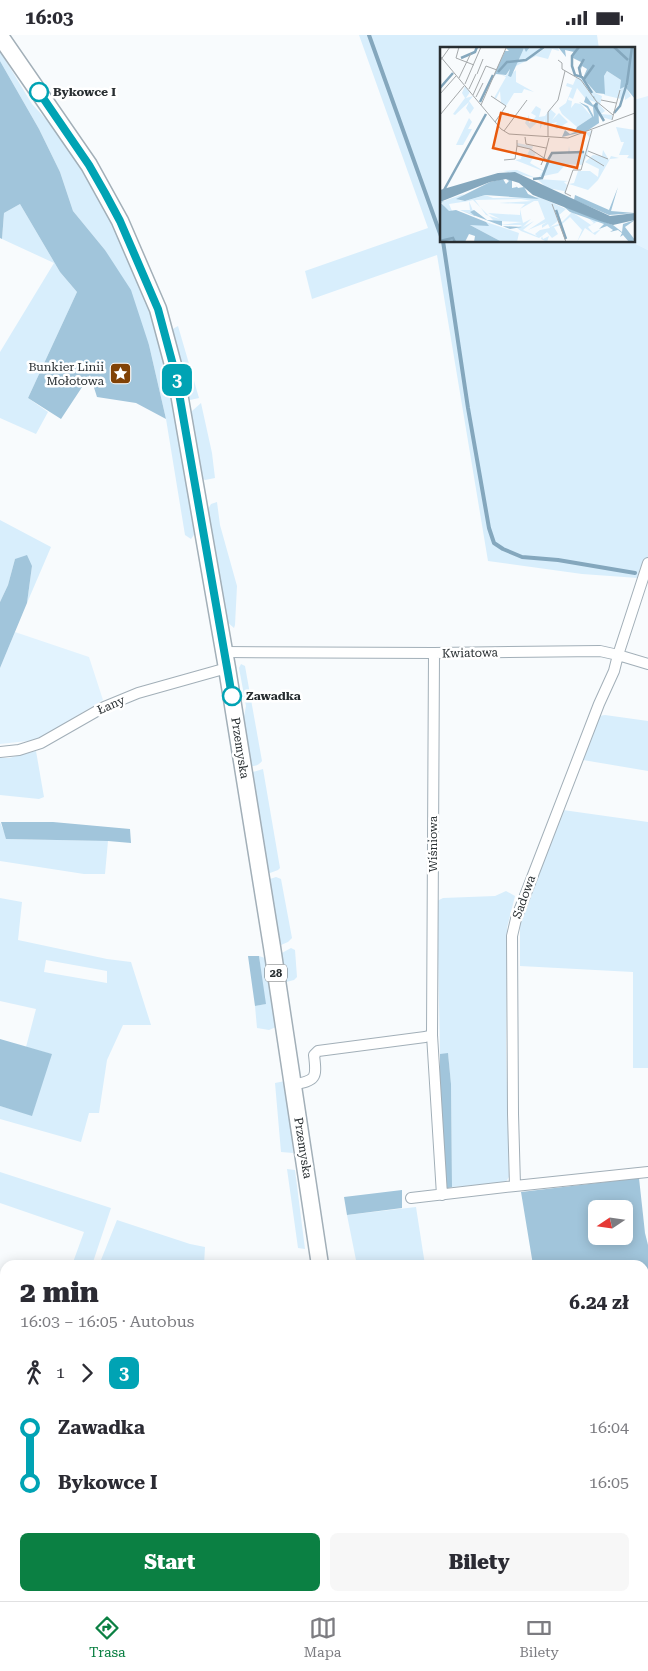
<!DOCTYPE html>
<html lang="pl">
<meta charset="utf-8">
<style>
body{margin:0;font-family:"Roboto Serif",serif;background:#f7f7f7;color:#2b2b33;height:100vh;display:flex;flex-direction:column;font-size:19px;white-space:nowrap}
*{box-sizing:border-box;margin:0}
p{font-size:16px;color:#7c7c81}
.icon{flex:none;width:28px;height:28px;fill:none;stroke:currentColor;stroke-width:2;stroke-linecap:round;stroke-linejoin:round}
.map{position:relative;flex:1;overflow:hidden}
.drawer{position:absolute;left:0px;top:1225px;width:649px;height:341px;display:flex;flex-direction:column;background:#fff;border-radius:15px 15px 0 0;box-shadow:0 2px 12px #0003}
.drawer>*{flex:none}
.badge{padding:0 10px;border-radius:8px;font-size:18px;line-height:32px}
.needle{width:32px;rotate:257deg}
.fabs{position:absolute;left:588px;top:1165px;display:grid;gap:10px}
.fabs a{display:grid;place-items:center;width:45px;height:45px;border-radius:8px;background:#fff;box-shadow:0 2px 12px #0003;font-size:25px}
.map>.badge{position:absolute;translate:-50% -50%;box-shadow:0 0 0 2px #fff}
.legs{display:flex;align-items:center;gap:8px;height:55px;padding:0 20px;font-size:16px}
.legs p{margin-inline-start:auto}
.head{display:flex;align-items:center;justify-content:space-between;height:85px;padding:0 20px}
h1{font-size:28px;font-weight:800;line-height:38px}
.primary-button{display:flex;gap:10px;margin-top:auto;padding:10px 20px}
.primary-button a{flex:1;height:58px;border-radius:8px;background:#0b8043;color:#fff;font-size:20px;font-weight:800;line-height:58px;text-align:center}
.primary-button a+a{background:#f7f7f7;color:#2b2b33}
ul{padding:0 20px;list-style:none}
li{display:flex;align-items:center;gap:18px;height:55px;font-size:19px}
li i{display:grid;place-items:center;width:8px;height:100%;margin:0 6px;background:currentColor}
li i::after{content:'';width:12px;height:12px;margin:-6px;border:4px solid;border-radius:50%;background:#fff}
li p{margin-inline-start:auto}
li:first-child i{background:linear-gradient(#0000 50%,currentColor 0)}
li:last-child i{background:linear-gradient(currentColor 50%,#0000 0)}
.status{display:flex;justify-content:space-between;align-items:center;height:35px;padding:0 25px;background:#fff;direction:ltr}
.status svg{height:14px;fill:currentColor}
.dock{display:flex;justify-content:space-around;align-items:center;height:70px;border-top:1px solid #e1e1e2;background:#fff;font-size:14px;color:#7c7c81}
.dock a{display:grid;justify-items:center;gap:2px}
.dock .on{color:#0b8043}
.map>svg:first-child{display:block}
</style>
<div class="status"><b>16:03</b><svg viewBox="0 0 49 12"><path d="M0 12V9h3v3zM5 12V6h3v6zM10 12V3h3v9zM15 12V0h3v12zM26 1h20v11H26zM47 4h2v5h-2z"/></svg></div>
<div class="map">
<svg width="648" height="1566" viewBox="0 0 648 1566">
<rect width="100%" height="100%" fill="#f8fbfd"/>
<path fill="#e2f3fe" d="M648 61V215L630 206H634V65Z
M15 597 89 622 103 665 37 705 0 709V633Z"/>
<path fill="#d8eefc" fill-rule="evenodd" d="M359 0H597L599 14H442V206H630L648 215V539L638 543 582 539 488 526 437 220 312 264 305 236 428 193Z
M0 16 32 69 55 94 91 147 124 210 148 271 168 337 196 497 191 504 185 500 166 384 149 310 105 215 73 176 60 137 39 94 0 26Z
M20 169 60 237 77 257 28 363 48 377 36 399 0 383V317L54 228 2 204 4 178Z
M178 291 199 363 190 365 188 363 171 295Z
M201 368 212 418 215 443 205 445 203 444 192 384V376Z
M217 467 220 490 237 551 235 590 234 593 226 586 207 476 211 469Z
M0 485 51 512 27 568 32 531 15 524 8 550 0 567Z
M241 629 245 631 262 726C259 730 256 731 251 731L243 687 246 671 239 633Z
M605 680 648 686V736L583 725 599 681Z
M36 716 44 762 39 764 0 760V723H9Z
M263 734 280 833 278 835 270 838 268 836 252 739 253 737Z
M563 775 648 787V1033H633V937L520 931V882Z
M0 787 7 804 108 806 105 839H84L0 826Z
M276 842 281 844 292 903 288 907 281 910 278 908 268 847 270 844Z
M506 856 515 861 507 893 506 1010 509 1142 505 1148 452 1152 451 1049 448 1019H440L437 866 443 863 495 861Z
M0 863 22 867 18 905 107 924 131 927 151 990H123L107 1025 99 1078H89L81 1107 0 1084V1071L32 1080 51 1019 26 1012 36 974 0 966ZM46 925 107 936V948L44 937Z
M291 913 295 915 297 942 294 945 286 947 280 919Z
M259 921 265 923 276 992 269 995 257 993 255 971 265 969Z
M285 1046 292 1101 293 1118 281 1117 275 1048Z
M287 1134 295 1135 305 1214 298 1213Z
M0 1137 111 1173 92 1230H72L84 1197 0 1168Z
M416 1172 425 1230H357L347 1180Z
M117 1185 190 1209 205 1212 204 1230H99Z
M0 1281 5 1283V1330L0 1341Z
M644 1323H648V1405L644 1404Z
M644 1431 648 1432V1486H644Z
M481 1561H554L553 1566H478Z"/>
<path fill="#a1c5db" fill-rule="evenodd" d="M0 26 39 94 60 137 73 176 105 215 131 255 149 310 166 384 136 368 97 362 90 340 61 384 28 363 77 257 60 237 20 169 4 178 2 204 0 203Z
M27 520 32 531 27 568 0 633V567L8 550 15 524Z
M1 787H53L130 794 131 808 108 806 6 804Z
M248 921H259L266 969 255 971Z
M0 1004 52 1019 32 1081 0 1071Z
M448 1018 451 1049 452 1152 445 1154 440 1082V1019Z
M639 1143 645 1198 648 1210V1323H644V1230H533L521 1157ZM596 1174H624V1201H596Z
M402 1155V1173L347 1180 344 1162Z
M644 1486H648V1566H553L554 1561H644Z"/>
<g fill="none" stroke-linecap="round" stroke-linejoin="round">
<path stroke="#84a7bd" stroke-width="4" d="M369 0 442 204
M443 206 468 373 489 493 494 508 503 514 522 522 558 525 635 538"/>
<defs>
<path id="street" d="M225 617 434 618 600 616 618 620 648 528
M0 717 19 715 41 708 104 672 138 658 227 633
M432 1000 442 1160
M293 1050C316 1045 317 1044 314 1020L318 1016 425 1002 432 1000 434 618
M515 1151 648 1137
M411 1163 515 1151 513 1079 512 901 516 884 599 669 614 636 618 620 648 629
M0 1274 5 1276
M0 1355 5 1344"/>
<path id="primary" d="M0 1 89 130 120 186 158 274 176 341 227 633 272 912 320 1230
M223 1566 227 1561"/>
</defs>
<use href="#street" stroke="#a2afb8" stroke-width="12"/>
<use href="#primary" stroke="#a2afb8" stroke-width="19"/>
<use href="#street" stroke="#fff" stroke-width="10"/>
<use href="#primary" stroke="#fff" stroke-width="16"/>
</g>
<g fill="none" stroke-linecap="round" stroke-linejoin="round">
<defs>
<path id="line-1" d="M39 57 89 130 105 158 120 186 158 274 176 341 232 661"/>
</defs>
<use href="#line-1" stroke="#fff" stroke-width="11"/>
<use href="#line-1" stroke="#00a3b4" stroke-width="8"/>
</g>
<defs>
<symbol id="sight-square" viewBox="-11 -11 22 22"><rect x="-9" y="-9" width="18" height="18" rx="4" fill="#814206" stroke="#fff"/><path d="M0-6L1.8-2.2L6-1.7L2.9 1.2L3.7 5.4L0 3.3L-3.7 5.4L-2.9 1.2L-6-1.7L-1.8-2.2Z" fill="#fff"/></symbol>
</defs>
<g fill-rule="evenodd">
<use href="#sight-square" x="108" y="326" width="25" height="25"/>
</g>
<g fill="#fff" stroke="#00a3b4" stroke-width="2.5">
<circle cx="39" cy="57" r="9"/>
<circle cx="232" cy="661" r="9"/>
</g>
<g text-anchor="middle" stroke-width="5" stroke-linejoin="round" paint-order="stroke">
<rect fill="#fff" stroke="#686d6f" stroke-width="1" x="265" y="929.5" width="22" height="17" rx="4"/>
<g font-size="11" font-weight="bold" fill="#282e31">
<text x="276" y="942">28</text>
</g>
<g font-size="12" font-weight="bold" fill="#282e31" stroke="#fff" text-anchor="start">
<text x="53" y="61">Bykowce I</text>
<text x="246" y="665">Zawadka</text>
</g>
<g font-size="12" fill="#282e31" stroke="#fff" text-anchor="end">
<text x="104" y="336">Bunkier Linii<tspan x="104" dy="14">Mołotowa</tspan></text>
</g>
<g font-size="12" fill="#282e31" stroke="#fff">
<text transform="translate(470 618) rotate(-1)" y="4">Kwiatowa</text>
<text transform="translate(111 670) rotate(-24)" y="4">Łany</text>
<text transform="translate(240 713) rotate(81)" y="4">Przemyska</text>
<text transform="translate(433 809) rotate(-90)" y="4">Wiśniowa</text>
<text transform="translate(524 862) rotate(-70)" y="4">Sadowa</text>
<text transform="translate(303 1113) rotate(81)" y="4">Przemyska</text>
</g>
</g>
<g transform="translate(440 12)">
<rect width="195" height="195" fill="#f8fbfd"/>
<path d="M84 0H103L97 7 107 0H118L119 4 112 2 108 12 96 9 76 19 75 16ZM70 22 68 30 76 23V35L94 45 84 42 82 46H74L66 59 61 56 60 44 56 52 54 51 66 30 60 27 66 29ZM167 24 181 33V40L188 38 186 41 191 49 185 53V46L181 52 164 48V29ZM136 31H143L155 46 162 49 160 58 165 64 161 67 172 68V73L158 69 157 56 145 51 137 41 133 52 129 50 128 53 132 54 131 61 135 56 141 57 152 70 137 80 122 67 119 61 126 56 132 41 126 39 127 36 133 38ZM25 39 30 45 26 51 33 49 29 54 34 61 30 67 26 61 29 55 15 68 13 67 25 51 22 46ZM96 59 101 62 99 70 105 69 110 62 116 67 112 73 119 66 128 75 117 82 114 80 117 75 104 79 105 72 100 82V73L90 82 85 76 89 68V76L92 75 96 69 91 66ZM29 71 32 75 28 82H32L23 98H16ZM176 80 195 83V112L187 111 189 108H179L184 95H181ZM151 84 147 109 142 118 126 117 118 126 99 130 103 124 75 113 81 112 82 107 87 108 90 102 77 99V96L93 99 92 103 96 106 90 116 104 124 111 106 128 107 129 99 130 106 146 104 150 91 146 86ZM163 103 169 113 171 109 179 111 170 112 158 133 148 143 129 137 134 136 138 124H150L158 130 159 122 145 115 153 108 162 109ZM77 123 98 132 128 134 124 135 127 138 125 149 124 144 107 141 96 131 63 124 48 127 62 124ZM24 147 18 153 26 154 45 148 53 151 99 150 126 162 118 169 119 173 130 165 110 180 121 176 132 165 151 178 154 176 148 171 158 174 148 180 153 186 161 182 155 188 145 181 137 195 142 183 130 170 121 178 114 180 118 187 112 191 107 185 102 189 103 192 109 189 107 195 101 192 102 189 99 191 81 184 77 181 82 178H60L82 175 54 174 33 153 29 154 35 169 20 163H30L29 154 9 157 12 164 0 195 2 160 4 159 1 155ZM81 152 92 154 59 156 85 157 80 162V168L48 166 60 172 46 168 35 153ZM94 154H98L105 172 88 183 107 175 102 178V181L108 177 110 181 100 183 95 187 97 189 83 183 94 174 83 180 91 172 83 176 80 162ZM46 175 79 186 77 195H62L30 178Z" fill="#d8eefc" fill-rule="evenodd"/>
<path d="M90 0 86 5 84 1 71 30 68 29 70 22 66 28 56 27 50 36 65 4H69L66 1ZM118 0H195V52L186 41 188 38 180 42 181 33 167 24 164 29 165 47 156 46 143 31 147 22 142 19 140 25 141 15 131 10 134 5 125 3 126 10ZM146 49 153 58 157 55 153 49H154L158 57 159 76 147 84 122 90 125 83 130 87 135 85 137 80 152 70 147 61 139 55 148 59 154 70 153 60 144 55ZM63 132 66 137 69 134 66 132 72 133V141L77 140 74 136 78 141 84 140 88 147 99 152 45 148 25 154 16 152 50 135ZM178 140 171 164 195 166 169 168 134 153 135 148 169 163ZM4 154 1 156 9 164 16 163 46 175 49 179 30 178 62 195H34L35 189 29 187 25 195H0V155ZM123 159 173 178 182 185 183 177 195 173 185 180 195 193 189 195 183 188 180 190 182 186 178 183 170 185 173 183 167 179 159 182 164 177 130 165ZM20 163 35 169 30 165 34 163 47 173 62 174V179L82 180 70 182Z" fill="#a1c5db"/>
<path d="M75 125 170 169 195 166V173L173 178 160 174 93 148 79 136 66 132 50 135 0 155V143L58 126Z" fill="#84a7bd"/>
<path fill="none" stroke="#84a7bd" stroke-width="2.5" d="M139 0 132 9V19L135 28 142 30 152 46M174 0 188 13M21 11 35 5 37 0M58 25 67 15 86 13 104 0M141 30 139 21 144 12M144 32 154 18M0 41 13 26M40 55 53 28M157 56 155 59 164 74M174 66 180 59 187 36 192 0M108 113 112 106 144 105M93 132 102 131 108 115M4 143 46 67M116 163 126 192M0 194 13 191 15 195"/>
<path fill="none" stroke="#a5a9ab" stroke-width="1" d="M19 0 16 11 34 18M0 9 61 82 69 87 128 91 195 66M118 13 122 16V22L141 33 156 54 173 68M0 14 10 0M37 27 43 12M19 31 31 6M25 37 41 0M29 42 36 27M0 47 16 29M33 48 46 19 57 23M51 49 66 59 55 75M36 50 43 36M161 53 176 56M41 58 66 1M0 68 24 39M172 73 180 43M64 84 87 53M85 90 86 97 106 101M108 90V65L118 53 125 24M109 91 104 111 110 115M77 93V99L90 102 104 111 101 118M148 104 168 112M146 108 164 119M64 113 75 112 77 99M131 149 125 146 133 123H141L152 83M112 157 126 195"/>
<path fill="#e8590c" fill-opacity="0.15" stroke="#e8590c" stroke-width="2.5" d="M61 66 145 86 137 121 53 101Z"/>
<rect width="195" height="195" fill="none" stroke="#282e31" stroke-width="2.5"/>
</g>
</svg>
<div class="fabs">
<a><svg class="needle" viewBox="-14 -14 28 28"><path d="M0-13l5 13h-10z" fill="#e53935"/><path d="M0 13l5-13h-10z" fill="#7c7c81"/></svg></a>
</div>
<b class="badge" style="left:177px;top:345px;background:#00a3b4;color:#fff">3</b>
<section class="drawer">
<div class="head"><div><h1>2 min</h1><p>16:03 – 16:05 · Autobus</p></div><b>6.24 zł</b></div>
<div class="legs"><svg class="icon" aria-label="walk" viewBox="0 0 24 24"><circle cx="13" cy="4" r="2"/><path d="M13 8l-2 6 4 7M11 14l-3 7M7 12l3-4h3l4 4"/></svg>1<svg class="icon" aria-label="forward" viewBox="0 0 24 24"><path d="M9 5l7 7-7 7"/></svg><b class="badge" style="background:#00a3b4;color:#fff">3</b></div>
<ul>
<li><i style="color:#00a3b4"></i><b>Zawadka</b><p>16:04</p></li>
<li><i style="color:#00a3b4"></i><b>Bykowce I</b><p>16:05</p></li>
</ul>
<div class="primary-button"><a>Start</a><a>Bilety</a></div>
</section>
</div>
<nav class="dock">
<a class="on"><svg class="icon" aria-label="directions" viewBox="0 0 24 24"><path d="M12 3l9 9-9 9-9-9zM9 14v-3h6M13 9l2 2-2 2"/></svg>Trasa</a>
<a><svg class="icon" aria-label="map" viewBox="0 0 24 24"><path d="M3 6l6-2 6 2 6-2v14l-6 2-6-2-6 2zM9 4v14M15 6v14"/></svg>Mapa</a>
<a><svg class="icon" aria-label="tickets" viewBox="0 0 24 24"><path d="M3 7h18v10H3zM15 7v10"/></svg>Bilety</a>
</nav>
